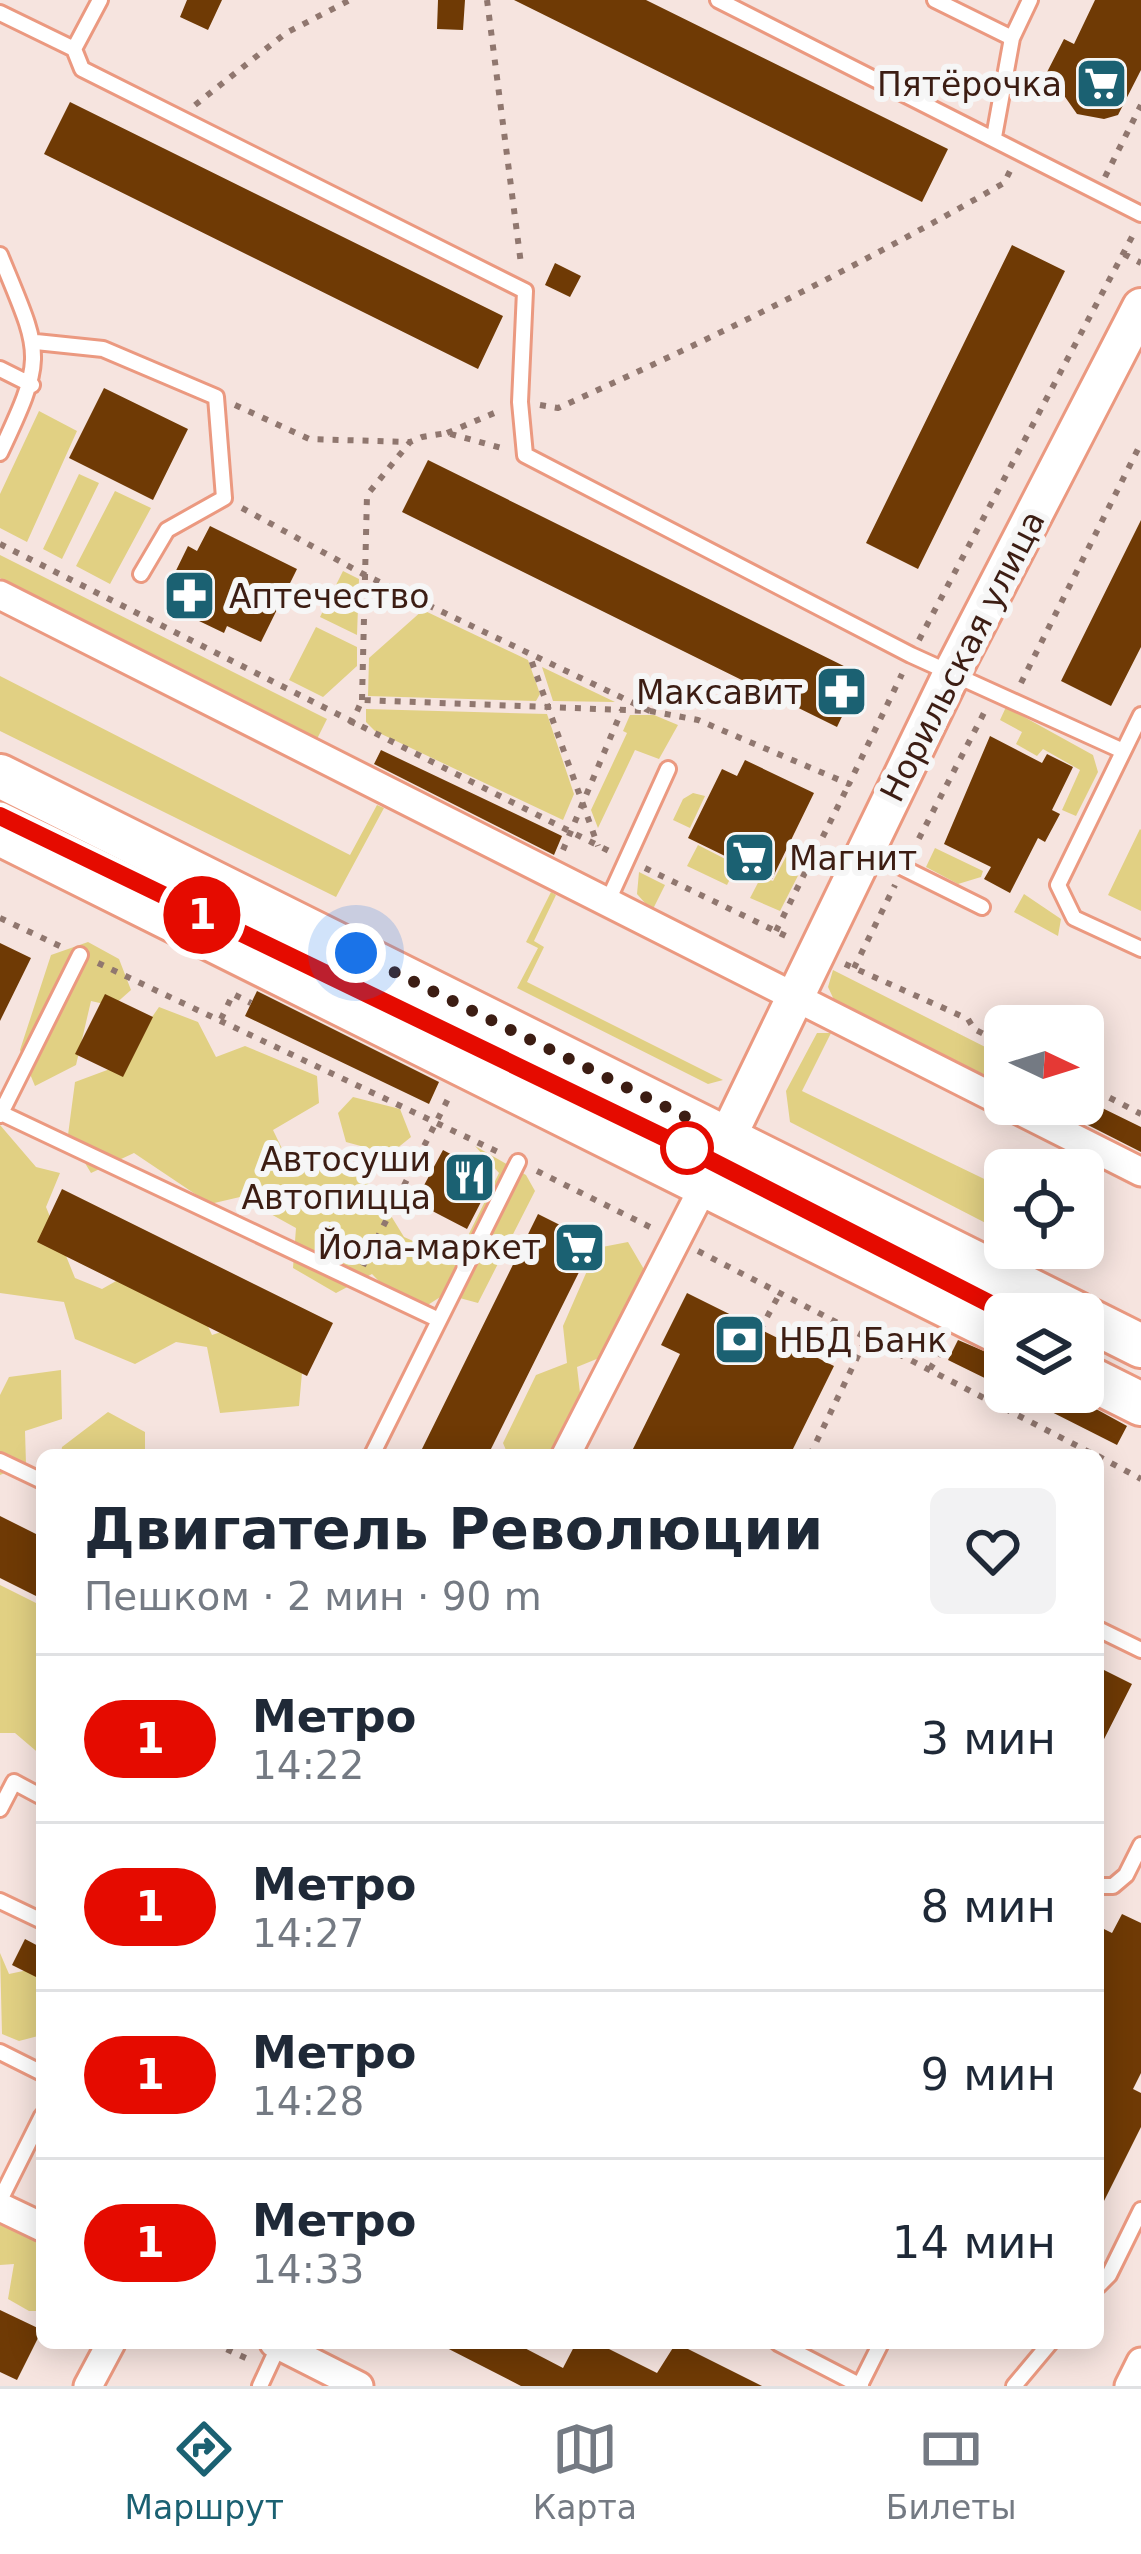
<!DOCTYPE html>
<html lang="ru">
<meta charset="utf-8">
<style>
body{margin:0;font-family:"DejaVu Sans",sans-serif;background:#f2f2f3;color:#1f2937;height:100vh;display:flex;flex-direction:column;font-size:45px;white-space:nowrap}
*{box-sizing:border-box;margin:0}
p{font-size:39px;color:#747a83}
.icon{flex:none;width:66px;height:66px;fill:none;stroke:currentColor;stroke-width:2;stroke-linecap:round;stroke-linejoin:round}
.map{position:relative;flex:1;overflow:hidden}
.details{position:absolute;left:36px;top:1449px;width:1068px;height:900px;display:flex;flex-direction:column;background:#fff;border-radius:18px;box-shadow:0 6px 30px #0003}
.details>*{flex:none}
.badge{padding:0 24px;border-radius:39px;font-size:42px;line-height:78px}
.needle{width:78px;rotate:94deg}
.buttons{position:absolute;left:984px;top:1005px;display:grid;gap:24px}
.buttons a{display:grid;place-items:center;width:120px;height:120px;border-radius:18px;background:#fff;box-shadow:0 6px 30px #0003;font-size:60px}
.you{position:absolute;width:60px;height:60px;margin:-30px;border:9px solid #fff;border-radius:50%;background:#1a73e8;box-shadow:0 0 0 18px #1a73e833}
.map>.badge{position:absolute;translate:-50% -50%;box-shadow:0 0 0 6px #fff}
.round{display:grid;place-items:center;flex:none;width:126px;height:126px;border-radius:18px;background:#f2f2f3}
.summary{display:flex;align-items:center;justify-content:space-between;height:204px;padding:0 48px}
h1{font-size:57px;font-weight:800;line-height:90px}
ul{padding:0;list-style:none}
li{display:flex;align-items:center;gap:36px;height:168px;padding:0 48px;border-top:3px solid #e0e1e3}
li div{flex:1}
li b{display:block;font-size:45px}
li em{font-style:normal}
li .badge{min-width:132px;font-weight:700;text-align:center}
.tabs{display:flex;justify-content:space-around;align-items:center;height:168px;border-top:3px solid #e0e1e3;background:#fff;font-size:33px;color:#747a83}
.tabs a{display:grid;justify-items:center;gap:6px}
.tabs .on{color:#1b6172}
.map>svg:first-child{display:block}
</style>
<div class="map">
<svg width="1141" height="2386" viewBox="0 0 1141 2386">
<rect width="100%" height="100%" fill="#f6e4df"/>
<path fill="#e1d083" d="M39 411 77 431 27 542 0 528V494Z
M79 474 99 483 62 559 43 549Z
M115 491 151 508 110 584 76 566Z
M0 555 327 719 316 741 0 578Z
M343 571 359 579 357 635 320 617Z
M423 610 528 660 540 694 536 701 368 696 369 658Z
M316 627 357 647V666L323 697 289 680Z
M542 667 615 702 553 701Z
M0 676 350 855 377 805 384 808 336 897 0 731Z
M1006 707 1093 755 1098 772 1076 816 1062 810 1080 770 1043 749 1037 756 1016 744 1022 732 1000 720Z
M366 709 547 714 574 794 563 820 375 731 366 722Z
M630 715H654L678 725 659 759 635 750 598 828 591 810 627 733 623 731Z
M693 793 705 796 690 828 673 820 683 799Z
M1140 829 1141 830V911L1108 895Z
M698 845 737 865 727 885 687 866Z
M935 848 983 871 981 877 958 884 926 867Z
M789 851 806 860 780 911 750 898 761 877 773 881Z
M639 872 665 885 652 911 637 894Z
M551 892 556 895 534 941 544 947 527 982 723 1080 708 1084 517 988 538 948 526 942Z
M1024 894 1061 919 1058 936 1014 912Z
M88 942 119 959 131 990 113 1006 91 1001 76 1065 35 1086 20 1050 51 955Z
M833 970 1005 1057V1086L835 1002 828 987Z
M159 1007 198 1022 216 1057 245 1046 317 1076 319 1103 273 1130 287 1159 326 1150 374 1188 404 1237 456 1260 499 1173 475 1146 526 1175 535 1191 478 1303 445 1294 412 1315 372 1274 336 1293 293 1268 296 1228 240 1197 210 1204 134 1153 91 1173 68 1135 75 1082 118 1066Z
M817 1033H831L802 1091 1005 1189V1233L790 1122 786 1091Z
M353 1097 400 1109 411 1137 390 1154 346 1142 338 1113Z
M0 1125 36 1167 60 1173 46 1207 75 1278 102 1289 132 1272 199 1307 212 1335 264 1318 305 1339 299 1406 220 1413 207 1347 176 1342 135 1364 75 1339 64 1302 0 1293Z
M628 1242 645 1271 604 1356 577 1367 581 1401 552 1455H508L503 1443 536 1375 567 1363 563 1326 597 1248Z
M61 1370 62 1419 25 1431 26 1464 0 1475V1395L9 1377Z
M108 1412 145 1432V1455H61L62 1447Z
M0 1585 42 1606V1756L15 1733H0Z
M0 1953 9 1974 42 1967V2035L19 2041 2 2034Z
M0 2223 42 2242V2311H29L8 2299 14 2264 0 2265Z"/>
<path fill="#6f3a05" d="M187 0H222L208 30 180 17Z
M438 0H465L463 30 437 29Z
M514 0H646L948 149 922 202Z
M1095 0H1141V70L1118 115 1104 119 1077 114 1056 84 1044 78 1064 39 1074 44Z
M70 102 503 316 478 369 44 154Z
M1012 245 1065 271 918 569 866 543Z
M555 263 581 276 570 297 545 285Z
M104 388 188 429 153 500 69 458Z
M428 460 862 675 837 727 402 512Z
M1141 520V647L1111 706 1061 681Z
M210 526 297 569 261 642 227 626 224 633 172 608 177 598 165 593 188 546 197 551Z
M990 736 1042 763 1047 754 1073 767 1052 810 1060 814 1045 842 1038 838 1010 893 984 879 991 867 944 844Z
M381 750 562 836 554 855 374 764Z
M745 760 814 793 772 879 688 838 722 769 737 776Z
M0 943 31 958 0 1021Z
M257 991 439 1082 429 1104 245 1016Z
M105 994 153 1017 123 1077 75 1054Z
M1092 1103 1141 1127V1152L1082 1122Z
M443 1150 494 1177 467 1229 415 1202Z
M62 1189 333 1323 307 1376 37 1242Z
M538 1214 594 1242 488 1455H419Z
M687 1293 834 1366 790 1455H630L680 1354 661 1345Z
M958 1340 1005 1360V1388L948 1360Z
M1012 1392H1065L1127 1426 1117 1445Z
M0 1516 42 1537V1599L0 1578Z
M1098 1667 1132 1684 1098 1751Z
M1122 1914 1141 1923V2073L1133 2089 1141 2093V2127L1098 2213V1926L1112 1933Z
M25 1939 42 1948V1980L12 1965Z
M0 2310 42 2330 17 2380 0 2372Z
M437 2343H515L563 2368 576 2343H597L657 2373 676 2343 762 2386H521Z"/>
<g fill="none" stroke-linecap="round" stroke-linejoin="round">
<defs>
<path id="lane" d="M718 0 1141 214
M935 0 1012 38 994 137
M0 13 74 49 82 69 525 291 520 402 525 455 911 655 1123 751
M1012 38 1030 0
M74 49 100 0
M0 255C41 355 47 354 0 453
M36 342 103 349 216 397 224 498 167 530 141 574
M0 369 32 385
M1141 715 1058 885 1074 918 1141 949
M869 851 982 907
M607 903 668 769
M1 1113 439 1320
M0 1115 80 955
M372 1455 518 1162
M0 1461 42 1481
M1098 1629 1141 1650
M0 1809 14 1782 42 1797
M1098 1886H1113L1126 1875 1141 1845
M0 1901 42 1921
M0 2052 42 2073
M0 2200 42 2116
M1098 2286 1109 2275 1141 2210
M778 2343 861 2386
M860 2385 881 2343
M260 2386 279 2345
M1014 2386 1050 2343"/>
<path id="street" d="M0 595 1141 1172
M566 1455 705 1184
M0 2207 42 2227
M274 2343 359 2386
M88 2386 111 2343
M1129 2386 1141 2362"/>
<path id="secondary" d="M727 1138 952 673 1141 307"/>
<path id="primary" d="M0 776 1078 1314
M0 834 1005 1335
M1083 1317 1141 1346
M1083 1375 1141 1404"/>
</defs>
<use href="#lane" stroke="#eb9980" stroke-width="20"/>
<use href="#street" stroke="#eb9980" stroke-width="33"/>
<use href="#secondary" stroke="#eb9980" stroke-width="42"/>
<use href="#primary" stroke="#eb9980" stroke-width="48"/>
<path stroke="#90776f" stroke-width="6" stroke-dasharray="6 9" stroke-linecap="butt" d="M487 0 521 264
M195 105 286 33 350 0
M1105 177 1141 105
M1124 254 1141 263
M235 405 309 439 410 442
M540 405 558 408C710 340 859 266 1004 183L1011 169
M447 433 499 411
M242 508 365 575 650 711 548 707 529 654
M0 544 611 852
M919 640 1134 233
M1021 683 1141 443
M362 700 367 495 410 442 422 437 447 433 505 449
M650 711 698 720 849 784 902 674
M351 725 362 700 548 707 598 846
M563 850 622 710
M912 852 986 709
M645 868 790 938
M0 918 64 948
M776 931 849 784
M98 963 498 1152
M845 964 968 1019 974 1029 1005 1045
M854 968 895 885
M221 1019 233 994 251 1003
M1083 1084 1141 1114
M537 1171 654 1229
M698 1251 1095 1455
M363 1266 449 1097
M760 1330 780 1293
M930 1369 945 1344
M810 1455 867 1337
M1098 1456 1141 1479
M213 2343 248 2359"/>
<use href="#lane" stroke="#fff" stroke-width="14"/>
<use href="#street" stroke="#fff" stroke-width="27"/>
<use href="#secondary" stroke="#fff" stroke-width="36"/>
<use href="#primary" stroke="#fff" stroke-width="42"/>
</g>
<g fill="none" stroke-linecap="round" stroke-linejoin="round">
<defs>
<path id="line" d="M0 816 688 1149 1010 1314"/>
</defs>
<use href="#line" stroke="#fff" stroke-width="27"/>
<use href="#line" stroke="#e50b00" stroke-width="18"/>
<path stroke="#3c1d13" stroke-width="12" stroke-dasharray="0 21.6" d="M356 953 686 1117 687 1148"/>
</g>
<defs>
<symbol id="supermarket-square" viewBox="-11 -11 22 22"><rect x="-9" y="-9" width="18" height="18" rx="4" fill="#1b6172" stroke="#f6f6f6"/><path d="M-6-5.5h2.5l.6 2H6L4.5 2H-2.5L-4.4-4H-6ZM-1.5 3.2a1.3 1.3 0 1 0 .1 0ZM3 3.2a1.3 1.3 0 1 0 .1 0Z" fill="#fff"/></symbol>
<symbol id="pharmacy-square" viewBox="-11 -11 22 22"><rect x="-9" y="-9" width="18" height="18" rx="4" fill="#1b6172" stroke="#f6f6f6"/><path d="M-2-6h4v4h4v4h-4v4h-4v-4h-4v-4h4Z" fill="#fff"/></symbol>
<symbol id="restaurant-square" viewBox="-11 -11 22 22"><rect x="-9" y="-9" width="18" height="18" rx="4" fill="#1b6172" stroke="#f6f6f6"/><path d="M-5-6h1v4h1v-4h1v4h1v-4h1v5L-1.5 .5V6h-2V.5L-5-1ZM5-6V6H3V1.5H1.5Q1.5-4 5-6Z" fill="#fff"/></symbol>
<symbol id="bank-square" viewBox="-11 -11 22 22"><rect x="-9" y="-9" width="18" height="18" rx="4" fill="#1b6172" stroke="#f6f6f6"/><path d="M-6-4H6V4H-6ZM0-2.3a2.3 2.3 0 1 0 0 4.6a2.3 2.3 0 1 0 0-4.6Z" fill="#fff"/></symbol>
</defs>
<g fill-rule="evenodd">
<use href="#supermarket-square" x="1072" y="54" width="59" height="59"/>
<use href="#pharmacy-square" x="160" y="566" width="59" height="59"/>
<use href="#pharmacy-square" x="812" y="662" width="59" height="59"/>
<use href="#supermarket-square" x="720" y="828" width="59" height="59"/>
<use href="#restaurant-square" x="440" y="1148" width="59" height="59"/>
<use href="#supermarket-square" x="550" y="1218" width="59" height="59"/>
<use href="#bank-square" x="710" y="1310" width="59" height="59"/>
</g>
<circle fill="#fff" stroke="#e50b00" stroke-width="6" cx="687" cy="1148" r="24"/>
<g text-anchor="middle" stroke-width="12" stroke-linejoin="round" paint-order="stroke">
<g font-size="33" fill="#3c1d13" stroke="#f6f6f6" text-anchor="end">
<text x="1062" y="96">Пятёрочка</text>
<text x="229" y="608" text-anchor="start">Аптечество</text>
<text x="803" y="704">Максавит</text>
<text x="789" y="870" text-anchor="start">Магнит</text>
<text x="431" y="1171">Автосуши<tspan x="431" dy="38">Автопицца</tspan></text>
<text x="541" y="1259">Йола-маркет</text>
<text x="779" y="1352" text-anchor="start">НБД Банк</text>
</g>
<g font-size="33" fill="#3c1d13" stroke="#f6f6f6">
<text transform="translate(962 656) rotate(-63)" y="12">Норильская улица</text>
</g>
</g>
</svg>
<div class="buttons">
<a><svg class="needle" viewBox="-14 -14 28 28"><path d="M0-13l5 13h-10z" fill="#e53935"/><path d="M0 13l5-13h-10z" fill="#747a83"/></svg></a>
<a><svg class="icon" aria-label="locate" viewBox="0 0 24 24"><circle cx="12" cy="12" r="6"/><path d="M12 2v4M12 18v4M2 12h4M18 12h4"/></svg></a>
<a><svg class="icon" aria-label="layers" viewBox="0 0 24 24"><path d="M12 4l9 5-9 5-9-5zM3 14l9 5 9-5"/></svg></a>
</div>
<div class="you" style="left:356px;top:953px"></div>
<b class="badge" style="left:202px;top:915px;background:#e50b00;color:#fff">1</b>
<section class="details">
<div class="summary"><div><h1>Двигатель Революции</h1><p>Пешком · 2 мин · 90 m</p></div><a class="round"><svg class="icon" aria-label="heart" viewBox="0 0 24 24"><path d="M12 20l-8-8c-3-5 5-10 8-4 3-6 11-1 8 4z"/></svg></a></div>
<ul>
<li><span class="badge" style="background:#e50b00;color:#fff">1</span><div><b>Метро</b><p>14:22</p></div><em>3 мин</em></li>
<li><span class="badge" style="background:#e50b00;color:#fff">1</span><div><b>Метро</b><p>14:27</p></div><em>8 мин</em></li>
<li><span class="badge" style="background:#e50b00;color:#fff">1</span><div><b>Метро</b><p>14:28</p></div><em>9 мин</em></li>
<li><span class="badge" style="background:#e50b00;color:#fff">1</span><div><b>Метро</b><p>14:33</p></div><em>14 мин</em></li>
</ul>
</section>
</div>
<nav class="tabs">
<a class="on"><svg class="icon" aria-label="directions" viewBox="0 0 24 24"><path d="M12 3l9 9-9 9-9-9zM9 14v-3h6M13 9l2 2-2 2"/></svg>Маршрут</a>
<a><svg class="icon" aria-label="map" viewBox="0 0 24 24"><path d="M3 6l6-2 6 2 6-2v14l-6 2-6-2-6 2zM9 4v14M15 6v14"/></svg>Карта</a>
<a><svg class="icon" aria-label="tickets" viewBox="0 0 24 24"><path d="M3 7h18v10H3zM15 7v10"/></svg>Билеты</a>
</nav>
